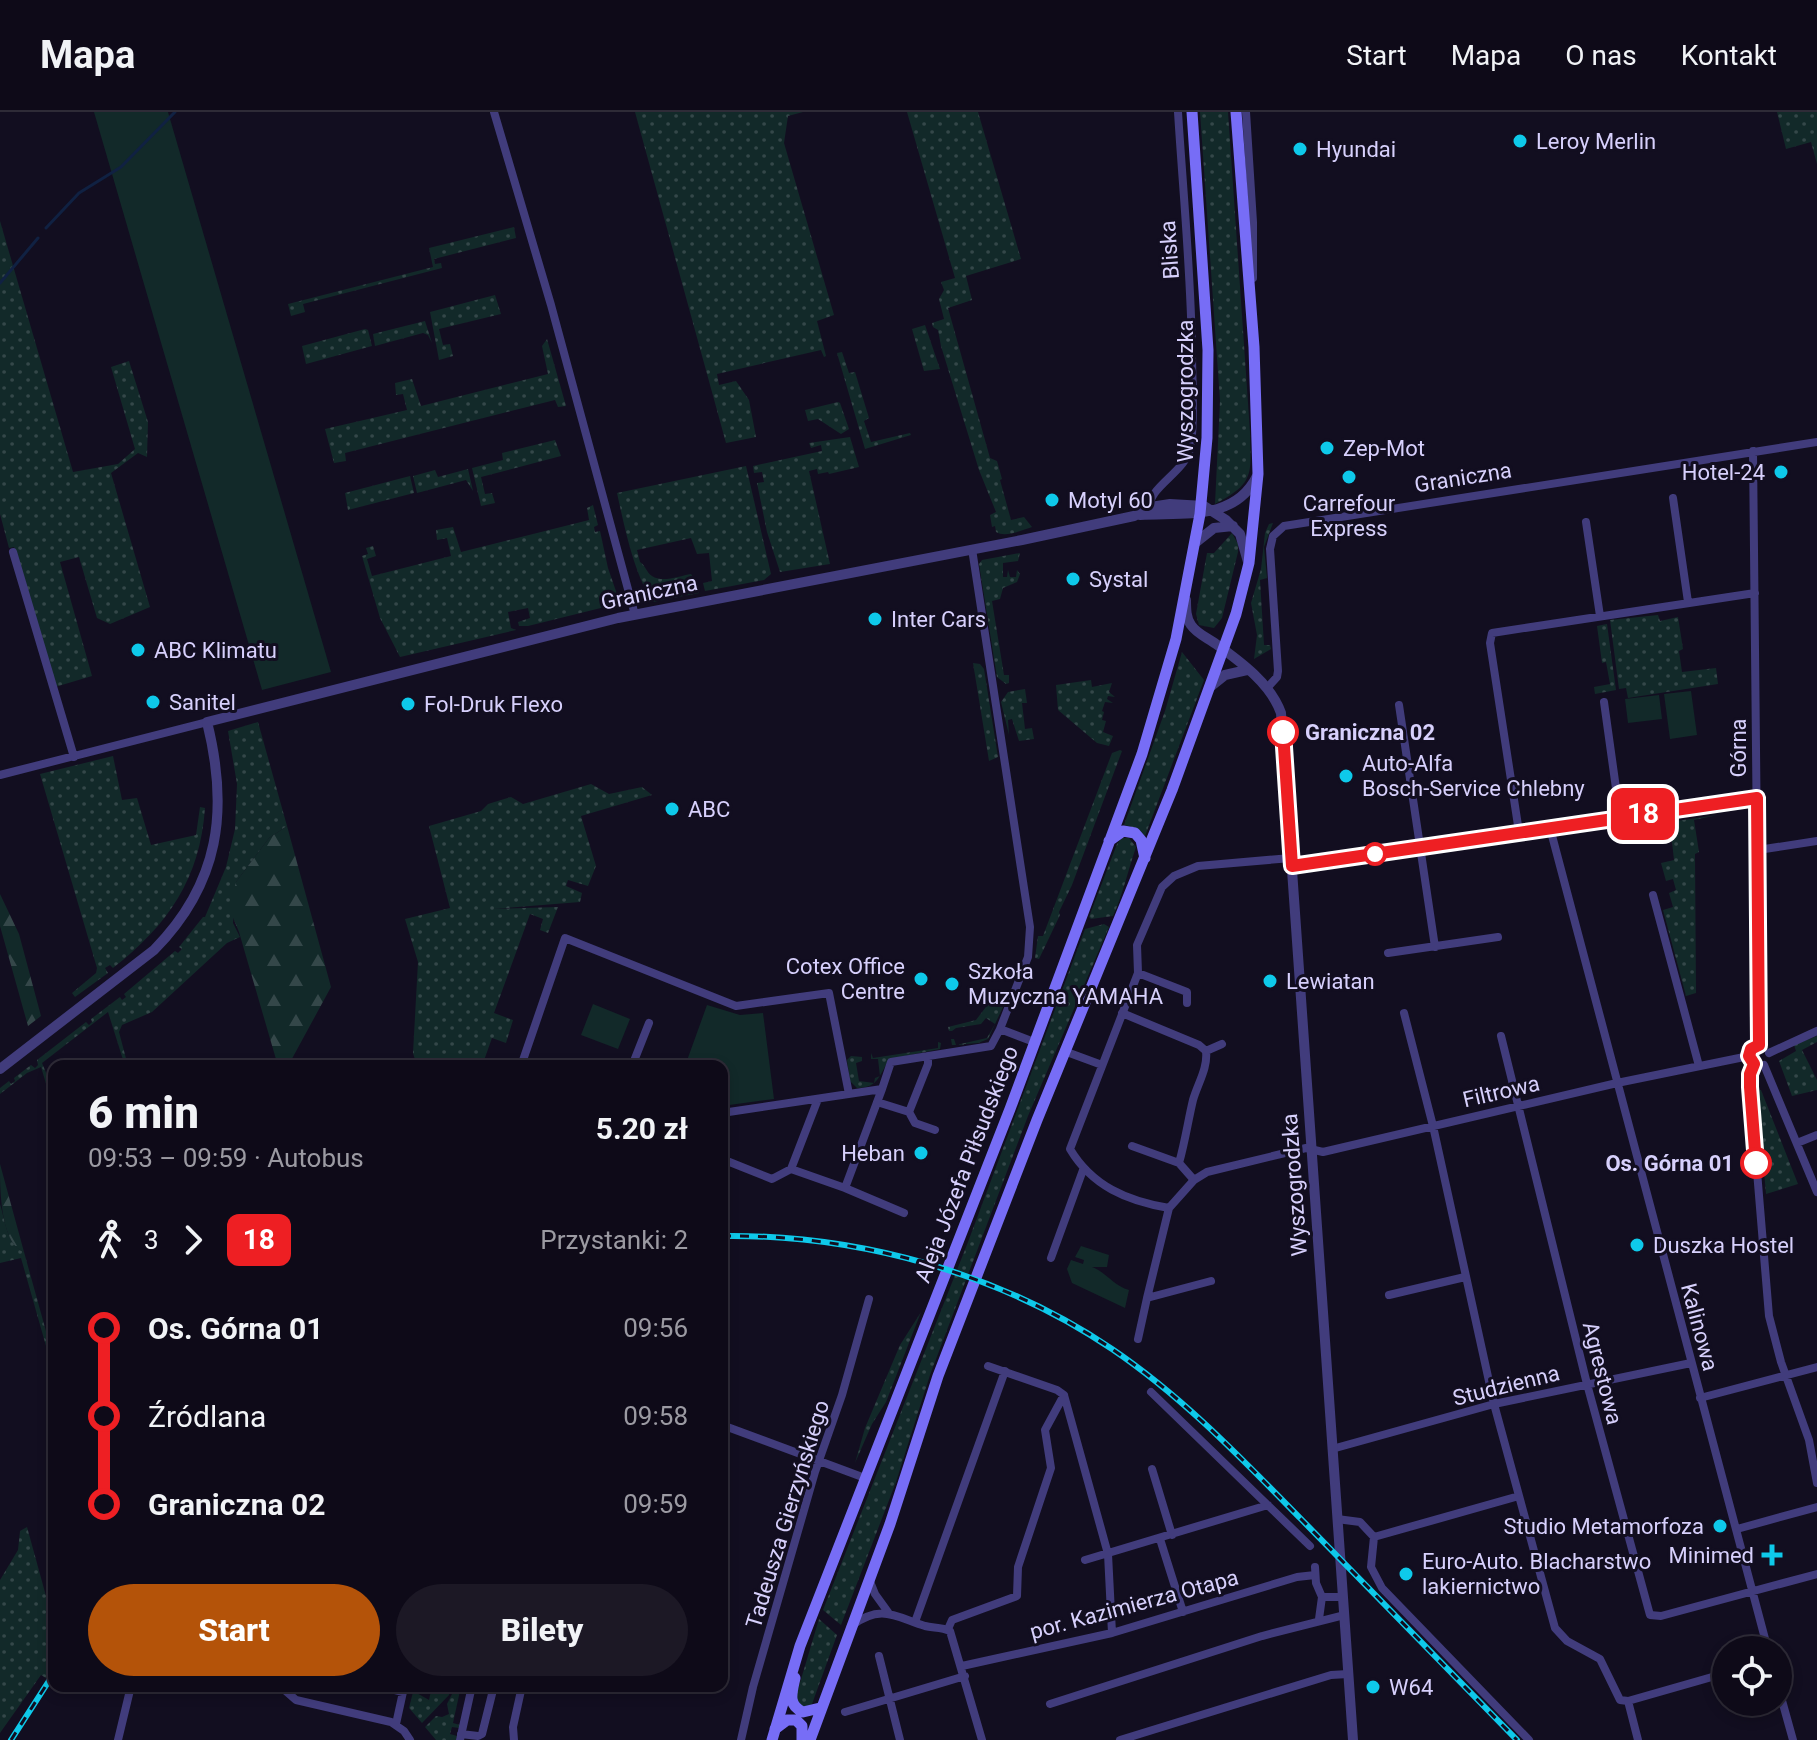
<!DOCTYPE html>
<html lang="pl">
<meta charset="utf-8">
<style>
body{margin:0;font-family:Roboto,sans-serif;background:#1c1825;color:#f1f3f6;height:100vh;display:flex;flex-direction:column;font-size:30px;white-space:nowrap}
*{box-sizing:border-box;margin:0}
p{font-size:26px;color:#9b9aa2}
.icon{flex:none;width:44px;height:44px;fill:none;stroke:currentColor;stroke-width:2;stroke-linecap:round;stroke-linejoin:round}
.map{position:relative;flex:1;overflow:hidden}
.drawer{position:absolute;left:48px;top:948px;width:680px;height:632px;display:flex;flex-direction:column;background:#0e0a18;border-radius:16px;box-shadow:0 4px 12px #0003,0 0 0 2px #2e2b37}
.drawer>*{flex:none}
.badge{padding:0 16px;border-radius:12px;font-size:28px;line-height:52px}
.tools{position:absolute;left:1712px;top:1524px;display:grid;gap:16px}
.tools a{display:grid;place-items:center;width:80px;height:80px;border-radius:50%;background:#0e0a18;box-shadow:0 4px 12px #0003,0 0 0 2px #2e2b37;font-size:40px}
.map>.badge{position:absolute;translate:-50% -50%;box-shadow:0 0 0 4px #fff}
.legs{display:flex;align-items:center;gap:12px;height:88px;padding:0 40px;font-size:26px}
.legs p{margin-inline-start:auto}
.headline{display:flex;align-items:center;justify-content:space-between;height:136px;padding:0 40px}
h1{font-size:44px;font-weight:800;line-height:60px}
.cta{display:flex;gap:16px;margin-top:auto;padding:16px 40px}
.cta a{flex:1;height:92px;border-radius:48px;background:#b45309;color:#fff;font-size:32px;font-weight:800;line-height:92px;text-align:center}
.cta a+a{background:#1c1825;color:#f1f3f6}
ul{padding:0 40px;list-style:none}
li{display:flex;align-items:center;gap:28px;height:88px;font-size:30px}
li i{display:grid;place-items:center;width:12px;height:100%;margin:0 10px;background:currentColor}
li i::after{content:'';width:20px;height:20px;margin:-10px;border:6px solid;border-radius:50%;background:#0e0a18}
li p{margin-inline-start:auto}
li:first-child i{background:linear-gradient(#0000 50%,currentColor 0)}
li:last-child i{background:linear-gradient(currentColor 50%,#0000 0)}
header{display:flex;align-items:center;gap:48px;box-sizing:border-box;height:112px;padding:0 40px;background:#0e0a18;border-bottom:2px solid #2e2b37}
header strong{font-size:38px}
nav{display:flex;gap:44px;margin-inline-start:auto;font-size:28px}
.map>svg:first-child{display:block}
</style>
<header>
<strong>Mapa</strong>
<nav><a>Start</a><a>Mapa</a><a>O nas</a><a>Kontakt</a></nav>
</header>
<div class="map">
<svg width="1817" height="1628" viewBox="0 0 1817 1628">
<defs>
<pattern id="grass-dots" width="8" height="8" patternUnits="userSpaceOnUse" patternTransform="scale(2)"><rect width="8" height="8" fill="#122929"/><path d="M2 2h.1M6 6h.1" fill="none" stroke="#344749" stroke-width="1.8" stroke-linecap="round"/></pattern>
<pattern id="forest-firs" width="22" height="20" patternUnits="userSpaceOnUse" patternTransform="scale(2)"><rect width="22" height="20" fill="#122929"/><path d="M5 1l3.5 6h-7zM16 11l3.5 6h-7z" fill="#344749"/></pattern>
</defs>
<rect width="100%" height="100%" fill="#120e20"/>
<path fill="url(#grass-dots)" d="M635 0H803L788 4 784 31 834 203 817 209 826 244 824 245 821 238 717 262 719 273 736 269 749 288 756 325 726 331Z
M907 0H978L1021 147 966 164 972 188 948 196 990 346 997 349 1002 367 1000 368 1011 408 1024 405 1032 415C1022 418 1006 426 996 420L995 414 992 415 990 403 996 400 979 358 941 234 938 218 933 215 932 211 944 207 939 187 944 178 941 170 955 166Z
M1200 0H1228L1250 320C1251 362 1255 371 1215 392L1220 289Z
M1777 0H1817V52L1811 30 1786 37Z
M0 109 73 360 118 352 135 337 111 255 129 249 148 310 147 345 138 341 111 361 150 495 110 512 97 506 79 445 60 450 92 564 55 575 14 435 9 436 0 402Z
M514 115 516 126 434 147 435 152 441 151 442 156 303 192 305 200 291 204 288 192 433 155 429 136Z
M495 183 501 202 439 217 443 233 450 232 453 244 439 248 430 200Z
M425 209 432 231 428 223 423 221 375 234 373 222Z
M925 213 940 257 924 259 912 217Z
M365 217 368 218 372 234 306 252 302 234Z
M547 227 566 294 558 295 555 288 345 341 346 349 334 351 325 317 407 298 403 282 396 283 395 271 412 267 421 294 548 262 542 234Z
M842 240 849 261 855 260 869 306 864 309 871 330 910 321 911 323 865 337 837 241Z
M838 290 840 291 849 317 841 322 818 307 808 309 805 298Z
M850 325 859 355 829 362 828 360 818 362 817 357 809 359 830 452 780 460 767 420 757 371 764 370 762 360 754 361 753 354 822 339 821 333 811 336 809 331Z
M555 328 561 344 481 365 485 382 492 381 495 391 481 394 472 356 503 348 502 341Z
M746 354 771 462 764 468 705 479 703 471 712 469 709 441 697 442 691 426 637 438 640 450C646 454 646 460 652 464 662 471 680 464 691 462L698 473 685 475 683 469 655 475 656 483 667 481 668 484 673 483V480L699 475V481L653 490C634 462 625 417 617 381Z
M468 357 473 379 466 368 417 381 413 364 435 358 438 365Z
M410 364 414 381 348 398 345 381Z
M593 393 598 413 594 415 595 420 600 419 608 456 619 488 617 492 528 514H519L518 510 530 506 528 496 508 500 511 516 516 518 400 545 380 506 362 444 368 442 366 436 373 434 376 444 367 447 372 464 451 444 447 426 437 428 436 418 453 415 461 440 589 408 587 396Z
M1273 411 1264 435 1267 466 1260 468 1264 533H1270L1271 537 1254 547 1257 523 1251 491 1261 457 1265 421 1269 412Z
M1232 421 1238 432V440L1222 506 1214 516 1199 513 1196 502 1207 441H1214Z
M1020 441 1018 449 1003 451V465H1007L1008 458 1010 465H1016L1017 458 1020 462 1017 470 1003 476 1000 487 992 489 1004 563H1009V571L1006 572 997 565 979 452 982 448Z
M1658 503 1660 509 1678 505 1683 537 1679 539 1682 560 1716 556 1718 572 1628 586 1626 576 1619 577 1610 508Z
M1607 512 1616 578 1595 582 1594 575 1610 572 1606 550 1602 551 1597 514Z
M1182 540 1204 568 1145 724 1137 716 1124 713 1165 599Z
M973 551 980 552 984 557 998 645 989 649Z
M1091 568 1092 575 1112 571 1109 580 1115 585 1108 584 1107 587 1113 591 1105 590 1102 599 1104 600 1102 608 1106 609 1103 620 1113 624 1109 634 1097 631 1058 598 1056 573Z
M1025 577 1027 591H1022L1025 617 1032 616 1034 627 1019 629 1012 607 1008 608 1009 623 1001 590 1008 580Z
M258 610 287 714 269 726 236 770 233 811 240 825 227 831 152 900 122 913 119 920 128 954H125L108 900 42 951 54 980V998L41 955 27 961 0 982V976L9 969 11 972 15 969 14 966 31 953 35 956 38 953 37 948 86 910 89 913 92 910 91 907 120 885 122 888 126 885 124 882 175 839 178 841 182 837 179 835 203 805H205L226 755 235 717 237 672 228 619Z
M1120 638 1122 639 1072 773 1059 800 1060 803 1039 847 1035 846 1038 824H1043L1112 641Z
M113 644 122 688 137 686 151 733 196 723 200 695 205 696C200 767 168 813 113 856L110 853 105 856 108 861 75 885 72 881 96 861 97 856 40 662Z
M591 672 609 682 642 675 652 683 581 704 596 754 588 774 568 768 566 774 582 781 580 790 493 797 558 795 548 821 540 818 543 807 530 802 494 901 513 908 506 931 492 926 482 954H417L413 941 418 850 405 807 450 796 429 714 481 699 488 692 511 685 523 692Z
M1718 703 1694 708 1699 740 1695 742 1696 881 1686 884 1663 798 1673 795 1669 781 1676 778 1673 767 1666 769 1661 751 1674 748 1670 712 1679 710H1669Z
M1122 726H1129L1136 735C1128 758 1123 782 1113 804L1091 807 1089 805 1117 732Z
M1104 812 1109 815 1028 1004 930 1263 896 1370 841 1513 823 1498 968 1130 1085 817Z
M1010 880 988 927 978 931 952 933 951 927H954L956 933 987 926 995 912 986 906 981 912 956 916 952 919H949L948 915 976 908 992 887Z
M1817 924V930L1802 938 1817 968V978L1792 984 1779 949 1796 939 1794 933Z
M938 930 941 931 940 937 890 947C879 961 880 976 857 976L850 969 847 948 851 944 862 945V949L856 951 859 969 874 971 875 966 880 964 878 947H871V941L873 946 938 936Z
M1757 978H1761L1798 1072 1766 1082Z
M0 1092C5 1108 7 1133 24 1140L54 1248V1262L21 1146 0 1151Z
M921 1200 886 1290 872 1312 855 1351 865 1316 900 1233Z
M27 1415 54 1513V1554L46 1566 41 1563 0 1621V1468L18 1438 20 1419Z
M819 1507 837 1523 812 1592 806 1595 798 1593 796 1584Z
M432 1574 450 1576 449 1583 422 1611 409 1596 414 1576 415 1580 429 1588Z
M456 1574H461L453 1611 460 1613 459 1616 452 1615 450 1622 457 1624 456 1628H436L425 1615 436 1604 442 1605 449 1602 447 1592Z"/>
<path fill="url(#forest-firs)" d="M287 714 331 875 288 954H278L239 820 229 796 236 770 269 726Z
M0 782 19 822 41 904 28 914 0 814Z
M0 1052 24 1140C0 1131 0 1075 0 1052Z"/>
<path fill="#122929" d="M94 0H168L331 560 262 578Z
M1691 579 1697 623 1670 627 1664 582Z
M1659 583 1662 607 1628 611 1625 587Z
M593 892 630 907 618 937 581 923Z
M707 893 740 903 763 901 774 987 722 994V954H685Z
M1081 1134 1109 1143 1107 1155H1092C1107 1161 1114 1174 1129 1178L1125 1196 1072 1171 1067 1157 1071 1148 1083 1152 1084 1148 1075 1145Z"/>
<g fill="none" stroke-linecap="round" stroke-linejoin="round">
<path stroke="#102142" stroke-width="3" d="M46 116 79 81 121 55 175 0
M0 171 38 126"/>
<path stroke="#413c7c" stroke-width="8" d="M494 0 551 193 635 503
M1246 0 1253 110V166
M1753 339 1759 933
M1673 386 1688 490
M1149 398C1148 373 1187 361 1191 333 1195 302 1192 271 1192 240 1191 160 1183 80 1178 0
M1586 410 1600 504
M972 437 1030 815 1028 845 1000 917
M13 440 74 645
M1267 576 1277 565 1278 559 1270 437 1273 424 1284 414 1817 330
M1604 590 1620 705
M1399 593 1435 835
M0 663 207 610
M1550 716 1768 1538
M1519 720 1490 531 1492 521 1755 481
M1758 738 1817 729
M1291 746 1198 754 1174 764 1162 775 1137 833 1138 861 1070 1037C1092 1074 1127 1089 1169 1096L1194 1068 1207 1060 1306 1036 1323 1040 1617 971 1749 944
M1292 754 1757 686
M1653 783 1699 954
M1388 841 1498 825
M1138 861 1187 880V891
M1122 901 1199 933 1206 939C1208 956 1198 971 1193 988 1188 1009 1185 1030 1179 1051L1194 1068
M1404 901 1433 1014 1494 1292 1555 1516 1567 1529 1600 1547 1620 1588 1628 1589 1726 1561
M1501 924 1587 1272 1650 1503 1661 1504 1817 1462
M1064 939 1102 953
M1206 939 1222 932
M1769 941 1817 919
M1754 952 1750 962V975L1769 1204 1781 1250 1809 1328 1817 1371
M1764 953 1817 1080
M521 954 565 826 736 894 829 881 849 982
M632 954 649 911
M877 990 909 1000 928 952V944
M909 1000 915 1011 935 1018
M722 1001 882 977 891 950 991 934 1000 917 1034 930
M1797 1031 1817 1023
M1132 1034 1179 1051
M722 1047 772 1067 791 1057 845 1076 882 977
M791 1057 818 987
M845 1076 904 1101
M1051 1146 1083 1058
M1389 1183 1465 1165
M1147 1186 1169 1096
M1138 1227 1147 1186 1211 1169
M988 1254 1057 1278 1064 1283 1108 1442 1112 1521
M1151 1280 1310 1434
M1700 1286 1817 1255
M722 1313 865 1366
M1332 1337 1494 1292 1691 1251
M1152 1357 1172 1423
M1337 1407 1360 1410 1374 1425 1519 1384
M1737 1417 1817 1395
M1374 1425 1371 1455 1382 1476 1529 1628
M1160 1427 1183 1500
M1085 1448 1268 1393
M1315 1455 1316 1471 1322 1485 1319 1507
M869 1467 875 1482 888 1500
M1322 1485H1342
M915 1510 1005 1259
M851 1514C881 1492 894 1504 925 1514 933 1516 942 1515 950 1519L982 1628
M948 1517 952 1508 1017 1484 1018 1455 1051 1356 1045 1318 1064 1283
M879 1544 900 1628
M962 1554 1112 1521 1297 1465 1315 1463
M280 1574 296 1588 391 1610 404 1619 410 1628
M379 1574 403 1580 396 1612
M1778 1574 1793 1628
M1628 1589 1638 1628
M1050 1592 1262 1524 1344 1503
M845 1600 965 1564
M461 1622 478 1624 482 1622 494 1574
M118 1628 131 1574
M460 1628 472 1574
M514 1628 513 1615 522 1574
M741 1628 753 1575 815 1360 842 1283 869 1187
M1120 1628 1331 1563 1348 1562"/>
<path stroke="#413c7c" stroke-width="10" d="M1140 403C1181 400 1235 410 1257 364
M1195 431 1214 416 1233 414
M1186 488C1186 497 1186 506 1191 513 1197 522 1208 526 1216 532 1241 550 1271 572 1281 601L1353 1628
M1210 575 1225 563 1247 558
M0 957 154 838C220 771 229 698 207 610L618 506 1022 428 1134 404 1151 395 1170 392 1204 394 1226 408 1240 422 1248 450"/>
<path stroke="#776df6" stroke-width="11" d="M1109 729 1123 719 1135 721 1141 728 1145 746
M795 1566C792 1580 787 1593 803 1600L820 1596
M775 1617 787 1608H796L802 1614V1628
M772 1628 800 1534 1010 997 1142 642 1176 527 1200 402 1207 326 1208 238 1192 0
M810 1628 890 1412 938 1264 1037 1008 1172 678 1236 502 1249 451 1258 362 1254 235 1236 0"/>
<defs>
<path id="rail" d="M722 1124C857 1122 1000 1161 1112 1237 1183 1285 1241 1346 1301 1407 1373 1480 1445 1555 1517 1628
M11 1628 54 1561"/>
</defs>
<use href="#rail" stroke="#0ec9ea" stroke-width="6"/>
<use href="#rail" stroke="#120e20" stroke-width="3" stroke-dasharray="9" stroke-linecap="butt"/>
</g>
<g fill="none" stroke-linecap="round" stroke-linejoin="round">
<defs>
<path id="line-1" d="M1283 620 1292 754 1757 686 1759 933 1751 937 1749 944 1754 952 1750 962V975L1756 1051"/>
</defs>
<use href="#line-1" stroke="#fff" stroke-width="18"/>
<use href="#line-1" stroke="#ee1f23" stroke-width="12"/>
</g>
<g fill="#0ec9ea" stroke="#120e20" stroke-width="3">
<circle cx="1520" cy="29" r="8"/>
<circle cx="1300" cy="37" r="8"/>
<circle cx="1327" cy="336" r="8"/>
<circle cx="1781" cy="360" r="8"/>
<circle cx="1349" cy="365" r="8"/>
<circle cx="1052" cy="388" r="8"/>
<circle cx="1073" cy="467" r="8"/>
<circle cx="875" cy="507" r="8"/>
<circle cx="138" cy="538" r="8"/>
<circle cx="153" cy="590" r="8"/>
<circle cx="408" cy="592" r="8"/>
<circle cx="1346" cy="664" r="8"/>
<circle cx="672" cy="697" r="8"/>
<circle cx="921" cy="867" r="8"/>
<circle cx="1270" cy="869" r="8"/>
<circle cx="952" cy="872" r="8"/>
<circle cx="921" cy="1041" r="8"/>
<circle cx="1637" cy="1133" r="8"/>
<circle cx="1720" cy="1414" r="8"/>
<path d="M1768 1431h8v8h8v8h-8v8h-8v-8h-8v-8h8z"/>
<circle cx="1406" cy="1462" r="8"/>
<circle cx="1373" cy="1575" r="8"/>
</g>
<g fill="#fff" stroke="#ee1f23" stroke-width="4">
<circle cx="1283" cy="620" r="14"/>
<circle cx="1375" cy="742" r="10"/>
<circle cx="1756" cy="1051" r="14"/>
</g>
<g text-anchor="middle" stroke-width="6" stroke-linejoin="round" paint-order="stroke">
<g font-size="22" fill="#d7d0fc" stroke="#120e20" text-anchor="start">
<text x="1536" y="37">Leroy Merlin</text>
<text x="1316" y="45">Hyundai</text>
<text x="1343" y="344">Zep-Mot</text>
<text x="1765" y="368" text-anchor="end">Hotel-24</text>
<text x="1068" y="396">Motyl 60</text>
<text x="1349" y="399" text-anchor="middle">Carrefour<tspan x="1349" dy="25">Express</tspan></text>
<text x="1089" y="475">Systal</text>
<text x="891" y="515">Inter Cars</text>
<text x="154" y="546">ABC Klimatu</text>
<text x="169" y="598">Sanitel</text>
<text x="424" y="600">Fol-Druk Flexo</text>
<text x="1362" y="659">Auto-Alfa<tspan x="1362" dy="25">Bosch-Service Chlebny</tspan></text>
<text x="688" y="705">ABC</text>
<text x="905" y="862" text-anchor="end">Cotex Office<tspan x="905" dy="25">Centre</tspan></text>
<text x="968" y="867">Szkoła<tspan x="968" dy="25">Muzyczna YAMAHA</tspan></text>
<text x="1286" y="877">Lewiatan</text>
<text x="905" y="1049" text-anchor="end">Heban</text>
<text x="1653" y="1141">Duszka Hostel</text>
<text x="1704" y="1422" text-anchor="end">Studio Metamorfoza</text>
<text x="1754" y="1451" text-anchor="end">Minimed</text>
<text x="1422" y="1457">Euro-Auto. Blacharstwo<tspan x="1422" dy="25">lakiernictwo</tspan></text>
<text x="1389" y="1583">W64</text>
</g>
<g font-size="22" fill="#d7d0fc" stroke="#120e20">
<text transform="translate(1169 138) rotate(-94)" y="8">Bliska</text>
<text transform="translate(1185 279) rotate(-90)" y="8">Wyszogrodzka</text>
<text transform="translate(1463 365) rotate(-9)" y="8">Graniczna</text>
<text transform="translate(649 480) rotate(-12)" y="8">Graniczna</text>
<text transform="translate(1738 636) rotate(-90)" y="8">Górna</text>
<text transform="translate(1501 979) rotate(-13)" y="8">Filtrowa</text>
<text transform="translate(966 1052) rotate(-69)" y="8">Aleja Józefa Piłsudskiego</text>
<text transform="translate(1294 1073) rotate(-94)" y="8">Wyszogrodzka</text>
<text transform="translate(1700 1215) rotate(75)" y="8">Kalinowa</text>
<text transform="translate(1603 1261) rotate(76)" y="8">Agrestowa</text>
<text transform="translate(1506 1273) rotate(-14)" y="8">Studzienna</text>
<text transform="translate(787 1402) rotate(-73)" y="8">Tadeusza Gierzyńskiego</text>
<text transform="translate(1134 1492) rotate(-15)" y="8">por. Kazimierza Otapa</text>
</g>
<g font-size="22" font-weight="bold" fill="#d7d0fc" stroke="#120e20" text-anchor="start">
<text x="1305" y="628">Graniczna 02</text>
<text x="1734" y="1059" text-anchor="end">Os. Górna 01</text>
</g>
</g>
</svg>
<div class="tools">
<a><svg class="icon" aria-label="locate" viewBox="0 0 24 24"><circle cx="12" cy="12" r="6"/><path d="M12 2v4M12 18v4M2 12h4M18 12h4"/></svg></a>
</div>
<b class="badge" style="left:1643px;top:702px;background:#ee1f23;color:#fff">18</b>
<section class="drawer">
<div class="headline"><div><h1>6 min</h1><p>09:53 – 09:59 · Autobus</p></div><b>5.20 zł</b></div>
<div class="legs"><svg class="icon" aria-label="walk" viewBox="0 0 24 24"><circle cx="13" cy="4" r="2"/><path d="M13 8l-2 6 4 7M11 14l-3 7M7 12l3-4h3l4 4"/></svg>3<svg class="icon" aria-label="forward" viewBox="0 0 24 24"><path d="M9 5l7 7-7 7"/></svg><b class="badge" style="background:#ee1f23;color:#fff">18</b><p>Przystanki: 2</p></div>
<ul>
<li><i style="color:#ee1f23"></i><b>Os. Górna 01</b><p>09:56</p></li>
<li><i style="color:#ee1f23"></i><span>Źródlana</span><p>09:58</p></li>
<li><i style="color:#ee1f23"></i><b>Graniczna 02</b><p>09:59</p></li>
</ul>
<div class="cta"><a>Start</a><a>Bilety</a></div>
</section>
</div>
